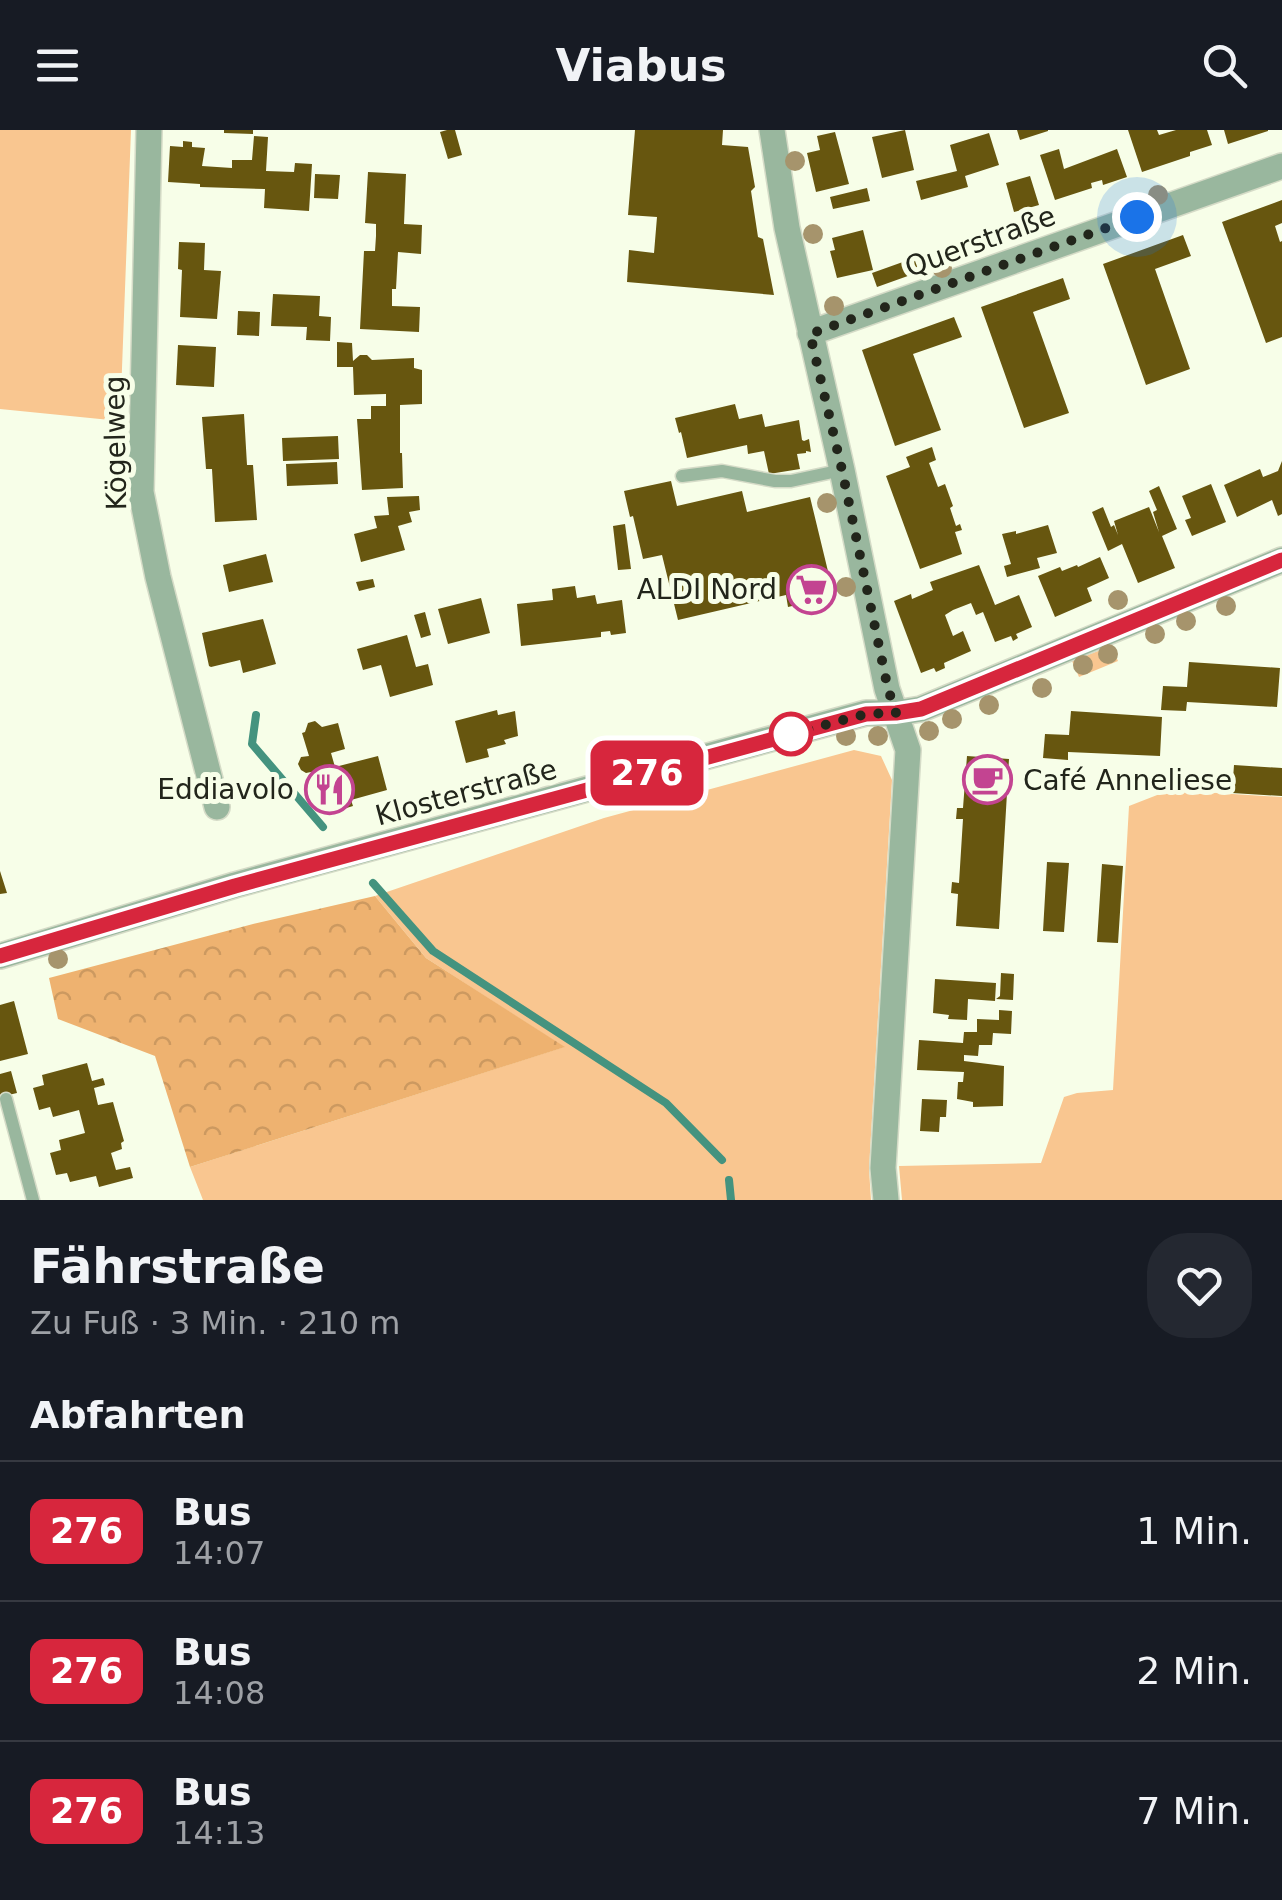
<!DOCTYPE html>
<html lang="de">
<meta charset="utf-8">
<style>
body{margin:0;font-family:"DejaVu Sans",sans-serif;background:#242831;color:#f1f3f6;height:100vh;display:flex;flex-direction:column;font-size:38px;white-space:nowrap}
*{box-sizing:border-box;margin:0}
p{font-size:32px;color:#9ea1a6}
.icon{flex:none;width:55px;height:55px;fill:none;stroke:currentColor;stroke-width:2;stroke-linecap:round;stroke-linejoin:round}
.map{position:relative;height:1070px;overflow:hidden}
.sheet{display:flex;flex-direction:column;background:#171b24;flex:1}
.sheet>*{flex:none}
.badge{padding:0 20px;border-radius:15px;font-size:35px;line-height:65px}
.you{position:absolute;width:50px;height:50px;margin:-25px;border:8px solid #fff;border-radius:50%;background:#1a73e8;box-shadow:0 0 0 15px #1a73e833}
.map>.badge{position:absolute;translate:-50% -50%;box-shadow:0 0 0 5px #fff}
h2{padding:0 30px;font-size:38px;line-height:90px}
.round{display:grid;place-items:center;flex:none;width:105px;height:105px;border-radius:40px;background:#242831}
.headline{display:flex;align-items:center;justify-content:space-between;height:170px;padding:0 30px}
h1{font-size:48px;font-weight:700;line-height:75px}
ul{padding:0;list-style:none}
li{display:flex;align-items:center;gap:30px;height:140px;padding:0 30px;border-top:2px solid #363941}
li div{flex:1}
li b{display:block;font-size:38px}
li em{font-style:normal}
li .badge{min-width:110px;font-weight:700;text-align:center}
header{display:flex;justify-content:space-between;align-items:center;height:130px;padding:0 30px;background:#171b24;font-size:45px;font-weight:700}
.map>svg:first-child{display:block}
</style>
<header><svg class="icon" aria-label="menu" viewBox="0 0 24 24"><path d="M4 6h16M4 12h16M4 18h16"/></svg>Viabus<svg class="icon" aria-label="search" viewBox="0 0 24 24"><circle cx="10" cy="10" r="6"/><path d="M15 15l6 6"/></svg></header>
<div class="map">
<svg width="1282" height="1070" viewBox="0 0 1282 1070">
<defs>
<pattern id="forest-crowns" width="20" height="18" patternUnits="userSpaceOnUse" patternTransform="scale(2.5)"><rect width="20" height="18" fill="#eeb270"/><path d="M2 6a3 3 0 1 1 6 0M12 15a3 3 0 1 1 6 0" fill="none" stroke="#cc9960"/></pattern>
</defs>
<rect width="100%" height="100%" fill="#f7fee8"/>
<path fill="#f9c690" d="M0 0H131L120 291 0 279Z
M1111 516 1118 531 1079 547 1072 531Z
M854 620 881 626 892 650 869 1039 871 1070H203L190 1037 564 917 426 828 375 766 604 688Z
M1170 660 1282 667V1070H902L899 1036 1041 1033 1064 967 1077 963 1113 960 1129 676Z"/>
<path fill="url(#forest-crowns)" d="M375 766 426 828 565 917 190 1037 155 926 58 889 49 848 253 794Z"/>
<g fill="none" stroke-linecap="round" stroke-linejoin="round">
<path stroke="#44937f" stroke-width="8" d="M256 585 252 614 323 697
M373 753 433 821 666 973 722 1030
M729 1050 731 1070"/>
</g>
<path fill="#67560f" d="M224 0H253V4L224 3Z
M447 0H455L462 25 448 29 440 2Z
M635 0H723L722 15 748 17 755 57 751 61 758 107 763 109 774 165 627 152 629 120 654 123 657 87 628 85Z
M905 0 914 40 882 48 872 7Z
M1017 0H1048V1L1020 10Z
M1128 0H1157L1159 5 1176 0H1207L1212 15 1190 22V26L1142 42Z
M1224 0H1268V1L1228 14Z
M835 2 849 54 816 62 807 23 820 20 817 6Z
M989 3 999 35 965 46 968 57 921 70 916 51 957 41 950 15Z
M254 6 268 7 266 41 294 42 295 33 312 34 309 81 264 78 265 59 200 57V54L168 52 170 16 183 17V11L192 12V17L205 18 202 36 232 38V30H252Z
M1059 19 1064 39 1117 19 1127 47 1103 55 1102 50 1091 53 1092 58 1055 70 1040 25Z
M368 42 406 44 404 94 422 95 421 124 398 122 396 159H392V176L420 177 419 202 360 199 364 121H375L376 106V94L365 93Z
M315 44 340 45 338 69 314 68Z
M1030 46 1039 75 1014 82 1006 53Z
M867 58 870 71 833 79 830 67Z
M1282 70V93L1275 96 1280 112 1282 111V207L1266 213 1222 92Z
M863 100 873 140 837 148 830 121 835 120 832 108Z
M1183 105 1191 126 1155 139 1190 239 1146 255 1103 134Z
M179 112 205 113 204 140 221 141 217 189 180 187 182 140 178 139Z
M914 128 919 142 877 157 872 143Z
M1063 148 1070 169 1033 182 1069 283 1024 298 981 177Z
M273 164 320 166 319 186 331 187 330 211 306 210 307 197 271 196Z
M238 181 260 182 259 206 237 205Z
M954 187 962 207 913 224 941 300 895 316 862 220Z
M337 212 352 213 353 231 360 225H367L372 230 414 228V238L422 240V274L400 275V323H402L403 358 362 360 357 289H371V276H386V264L354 265 353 237H337Z
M178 215 216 217 214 257 176 255Z
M735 274 739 289 762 284 765 297 799 290 802 310 804 311 809 309 811 322 806 321V323L797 324 800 339 769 344 764 321 748 324 747 315 687 328 681 302 679 303 675 288Z
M244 284 247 335H253L257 390 215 392 212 339H206L202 287Z
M338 306 339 329 283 331 282 308Z
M932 317 936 330 929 333 938 357 945 354 953 376 950 378 956 396 960 394 962 400 955 402 962 424 920 439 886 346 910 337 906 327Z
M1282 331V384L1278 386 1272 370 1237 387 1224 355 1260 339 1263 347 1278 341Z
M337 332 338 354 287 356 286 334Z
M671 351 677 376 742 361 747 382 810 367 834 466 788 477 786 465 678 490 662 425 643 429 633 386 630 387 624 361Z
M1211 354 1226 392 1192 406 1185 390 1191 388 1182 366Z
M1159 356 1177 399 1162 406 1175 438 1138 453 1122 414 1108 421 1092 382 1103 377 1111 397 1114 395 1118 405 1114 391 1149 377 1159 402 1153 382 1157 380 1149 361Z
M419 366 420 380 409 382 412 392 398 396 405 420 361 432 354 404 377 398 374 386 389 385 387 367Z
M625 394 631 439 618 440 613 396Z
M1048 395 1057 423 1037 428 1040 438 1007 447 1004 436 1011 434 1002 404 1016 401V404Z
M266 424 273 452 229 462 223 435Z
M1100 427 1109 448 1087 458 1092 471 1055 487 1038 446 1060 437 1062 441 1077 435 1078 437Z
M979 435 995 475 1019 465 1032 497 1016 504 1018 508 1013 511 1011 506 995 512 983 482 976 485 971 473 953 480 945 485 953 506 963 501 971 521 944 533 945 538 936 542 934 538 921 543 894 471 911 464 912 469 933 460 930 452Z
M373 449 375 457 359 461 356 452Z
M575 456 577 468 595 465 597 474 622 470 626 503 611 505 610 501 601 502V507L521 516 517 474 553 470 552 459Z
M481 468 490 503 448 514 438 479Z
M425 482 431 505 421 508 414 485Z
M263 489 276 534 243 543 240 530 211 537 209 536 202 503Z
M407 505 416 537 428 534 433 555 390 567 381 535 363 540 357 519Z
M1189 532 1280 538 1277 577 1187 572 1186 581 1161 580 1163 556 1187 557Z
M497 580 498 585 515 581 518 606 504 610 506 614 487 619 489 627 466 633 455 591Z
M1071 581 1162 587 1160 626 1068 622V630L1043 628 1045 604 1069 605Z
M315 591 322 597 338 593 345 619 331 623 335 637 378 626 387 660 351 670 353 676 340 680 338 673 321 678 319 672 314 673 308 651 313 650 311 642 306 643 301 640 298 634 301 627 309 626 302 603 305 602 308 593Z
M967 626 1009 629 999 799 956 796 958 764 951 763 952 752 959 753 963 689H956L957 678H963Z
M1234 635 1282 638V666L1232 663Z
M1047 732 1069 733 1064 802 1043 801Z
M1102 734 1123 736 1118 813 1097 812Z
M0 741 7 763 0 764Z
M1001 843 1014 844 1013 870 996 869 1000 866Z
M935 849 996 853 995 871 968 869 967 890 948 889 949 885 933 883Z
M14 871 28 924 0 931V875Z
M999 880 1012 881 1011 904 993 903 992 915H979L978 926 964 925V931L1004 936 1003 976 973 977V972L957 969 958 952H963L964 942 917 940 919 910 963 913 964 902H977V889L999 890Z
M87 933 92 951 103 948 104 951 105 955 94 958 98 975 113 972 116 983 124 1011 121 1013 122 1019 111 1023 116 1040 130 1037 133 1048 99 1057 96 1046 70 1052 67 1043 56 1045 50 1023 61 1020 59 1010 85 1003 79 980 53 987 50 977 39 980 33 958 44 955 42 945Z
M11 941 17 963 0 967V944Z
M922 969 947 970 946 987H940L939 1002 920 1001Z"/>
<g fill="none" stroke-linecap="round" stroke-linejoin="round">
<defs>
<path id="service" d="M682 346 722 341 775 351H791L842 340
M6 969 33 1070"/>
<path id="minor" d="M149 0 141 362 158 447 217 677
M772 0 787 98 842 340 887 559 908 620 883 1038 886 1070
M810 203 1282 36
M0 826 235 755 866 583H896L921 579 1282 430"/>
</defs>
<use href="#service" stroke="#d5dbc7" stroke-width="15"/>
<use href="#minor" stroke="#d5dbc7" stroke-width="28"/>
<use href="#service" stroke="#99b79e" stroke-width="12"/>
<use href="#minor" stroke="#99b79e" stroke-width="25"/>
</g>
<g fill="#a6946c">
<circle cx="795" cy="31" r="10"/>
<circle cx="1158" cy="65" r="10"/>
<circle cx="813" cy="104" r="10"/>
<circle cx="942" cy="138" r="10"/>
<circle cx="834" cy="176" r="10"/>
<circle cx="827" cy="373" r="10"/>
<circle cx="846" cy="457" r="10"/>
<circle cx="1118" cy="470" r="10"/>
<circle cx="1226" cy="476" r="10"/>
<circle cx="1186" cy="491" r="10"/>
<circle cx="1155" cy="504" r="10"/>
<circle cx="1108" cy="524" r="10"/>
<circle cx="1083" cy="535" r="10"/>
<circle cx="1042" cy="558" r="10"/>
<circle cx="989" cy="575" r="10"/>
<circle cx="952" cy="589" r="10"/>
<circle cx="929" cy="601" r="10"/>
<circle cx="846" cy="606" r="10"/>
<circle cx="878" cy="606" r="10"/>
<circle cx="58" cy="829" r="10"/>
</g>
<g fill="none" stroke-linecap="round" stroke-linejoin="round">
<defs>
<path id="line" d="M0 826 235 756 866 584 896 583 921 579 1282 430"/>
</defs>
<use href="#line" stroke="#fff" stroke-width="22"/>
<use href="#line" stroke="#d7263d" stroke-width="15"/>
<path stroke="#22251b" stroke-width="10" stroke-dasharray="0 18" d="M791 604 866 584 896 583 888 559 842 340 810 204 1137 87"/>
</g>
<defs>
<symbol id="supermarket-ring" viewBox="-11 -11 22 22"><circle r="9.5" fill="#f7fee8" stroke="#c34491" stroke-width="1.5"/><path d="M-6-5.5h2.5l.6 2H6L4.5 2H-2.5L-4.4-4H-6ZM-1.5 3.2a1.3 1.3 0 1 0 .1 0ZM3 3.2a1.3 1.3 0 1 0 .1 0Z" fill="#c34491"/></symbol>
<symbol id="cafe-ring" viewBox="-11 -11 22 22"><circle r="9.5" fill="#f7fee8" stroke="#c34491" stroke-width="1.5"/><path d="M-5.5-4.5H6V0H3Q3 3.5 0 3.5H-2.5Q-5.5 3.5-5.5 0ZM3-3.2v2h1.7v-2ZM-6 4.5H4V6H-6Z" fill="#c34491"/></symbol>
<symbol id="restaurant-ring" viewBox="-11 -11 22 22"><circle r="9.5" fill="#f7fee8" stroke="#c34491" stroke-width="1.5"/><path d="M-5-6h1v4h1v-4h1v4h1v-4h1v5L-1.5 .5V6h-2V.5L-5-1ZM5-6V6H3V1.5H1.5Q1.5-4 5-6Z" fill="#c34491"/></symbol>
</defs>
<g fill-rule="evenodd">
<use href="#supermarket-ring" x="784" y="432" width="55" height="55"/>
<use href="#cafe-ring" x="960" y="622" width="55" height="55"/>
<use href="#restaurant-ring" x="302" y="632" width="55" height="55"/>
</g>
<circle fill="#fff" stroke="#d7263d" stroke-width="5" cx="791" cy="604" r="20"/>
<g text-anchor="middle" stroke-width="10" stroke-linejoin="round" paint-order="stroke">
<g font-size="28" fill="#22251b" stroke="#f7fee8">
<text transform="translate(980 111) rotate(-20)" y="10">Querstraße</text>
<text transform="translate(115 313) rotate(-91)" y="10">Kögelweg</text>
<text transform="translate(466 662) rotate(-15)" y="10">Klosterstraße</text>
</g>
<g font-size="28" fill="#22251b" stroke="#f7fee8" text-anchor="end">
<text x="777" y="469">ALDI Nord</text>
<text x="1023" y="660" text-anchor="start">Café Anneliese</text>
<text x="294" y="669">Eddiavolo</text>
</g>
</g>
</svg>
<div class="you" style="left:1137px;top:87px"></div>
<b class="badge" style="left:647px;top:643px;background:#d7263d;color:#fff">276</b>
</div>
<section class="sheet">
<div class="headline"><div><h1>Fährstraße</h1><p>Zu Fuß · 3 Min. · 210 m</p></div><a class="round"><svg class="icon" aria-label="heart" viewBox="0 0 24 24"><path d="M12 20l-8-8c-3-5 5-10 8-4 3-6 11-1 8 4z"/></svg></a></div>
<h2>Abfahrten</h2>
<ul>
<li><span class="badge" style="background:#d7263d;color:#fff">276</span><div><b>Bus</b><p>14:07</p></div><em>1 Min.</em></li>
<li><span class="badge" style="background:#d7263d;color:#fff">276</span><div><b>Bus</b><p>14:08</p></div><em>2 Min.</em></li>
<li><span class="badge" style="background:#d7263d;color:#fff">276</span><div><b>Bus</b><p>14:13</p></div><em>7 Min.</em></li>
</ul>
</section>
